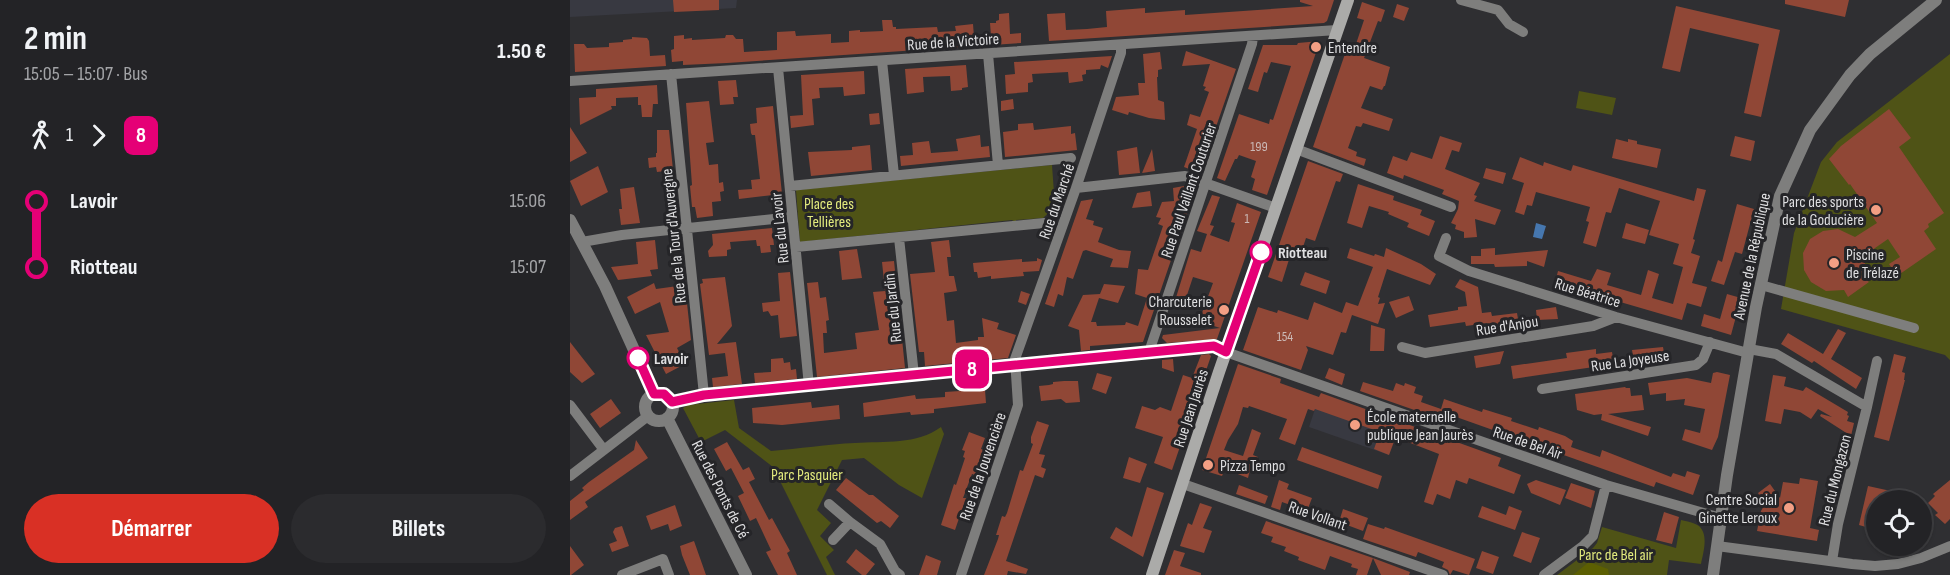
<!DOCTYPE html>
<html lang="fr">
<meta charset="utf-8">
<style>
body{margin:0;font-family:"Sofia Sans Condensed",sans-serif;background:#2b2b2e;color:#f1f3f6;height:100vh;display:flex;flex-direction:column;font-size:22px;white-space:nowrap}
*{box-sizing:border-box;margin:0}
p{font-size:20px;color:#a3a4a7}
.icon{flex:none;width:33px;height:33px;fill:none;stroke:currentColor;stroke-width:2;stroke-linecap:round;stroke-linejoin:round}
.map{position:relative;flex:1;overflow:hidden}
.sheet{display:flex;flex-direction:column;background:#232326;width:570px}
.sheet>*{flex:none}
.badge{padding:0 12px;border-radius:9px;font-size:21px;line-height:39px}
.tools{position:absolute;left:1296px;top:490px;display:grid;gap:12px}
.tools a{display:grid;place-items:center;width:66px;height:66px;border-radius:50%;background:#232326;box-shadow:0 2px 4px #0004,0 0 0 2px #404043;font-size:30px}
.map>.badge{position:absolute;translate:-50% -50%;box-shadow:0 0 0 3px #fff}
.legs{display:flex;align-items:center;gap:9px;height:66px;padding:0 24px;font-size:20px}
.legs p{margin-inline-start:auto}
.summary{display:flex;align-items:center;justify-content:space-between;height:102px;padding:0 24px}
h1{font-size:33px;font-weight:700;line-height:45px}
.primary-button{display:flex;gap:12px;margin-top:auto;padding:12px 24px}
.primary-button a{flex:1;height:69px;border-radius:36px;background:#d93025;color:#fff;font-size:24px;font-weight:700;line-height:69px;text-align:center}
.primary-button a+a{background:#2b2b2e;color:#f1f3f6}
ul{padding:0 24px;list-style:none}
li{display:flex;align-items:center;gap:21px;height:66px;font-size:22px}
li i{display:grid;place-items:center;width:9px;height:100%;margin:0 8px;background:currentColor}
li i::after{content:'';width:15px;height:15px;margin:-8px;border:4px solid;border-radius:50%;background:#232326}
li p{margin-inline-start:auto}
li:first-child i{background:linear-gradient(#0000 50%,currentColor 0)}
li:last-child i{background:linear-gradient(currentColor 50%,#0000 0)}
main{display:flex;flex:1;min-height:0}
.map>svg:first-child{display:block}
</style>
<main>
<section class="sheet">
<div class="summary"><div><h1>2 min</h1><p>15:05 – 15:07 · Bus</p></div><b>1.50 €</b></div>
<div class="legs"><svg class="icon" aria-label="walk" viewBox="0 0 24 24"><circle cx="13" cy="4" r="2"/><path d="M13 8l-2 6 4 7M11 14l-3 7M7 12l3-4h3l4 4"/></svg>1<svg class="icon" aria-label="forward" viewBox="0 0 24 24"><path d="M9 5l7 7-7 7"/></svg><b class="badge" style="background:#e50076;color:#fff">8</b></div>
<ul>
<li><i style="color:#e50076"></i><b>Lavoir</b><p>15:06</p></li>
<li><i style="color:#e50076"></i><b>Riotteau</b><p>15:07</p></li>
</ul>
<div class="primary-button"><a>Démarrer</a><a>Billets</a></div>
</section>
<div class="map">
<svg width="1380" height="575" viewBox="0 0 1380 575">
<rect width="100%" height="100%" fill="#2f2f32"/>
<path fill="#383941" d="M0 0H167L166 8 0 17Z
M750 394 830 422 819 455 739 427Z"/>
<path fill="#4f5316" d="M1380 54V360L1375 355 1211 309 1224 233 1251 162 1267 142Z
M1009 91 1046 98 1042 115 1006 108Z
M482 165 485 207 473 218 446 220V223L442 220 230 242 226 190Z
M164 400 169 428 201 451C229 449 257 444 285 443 314 441 347 445 371 427L374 434 352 498 329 485 294 458 272 460 247 510 261 523 250 536 264 550 256 557 265 575H257L203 467 155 430 131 442 113 408 118 405Z
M1111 520C1116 521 1125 523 1129 526 1139 535 1133 553 1131 564L1099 560 1097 575H987L1023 548 1027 543 1032 527 1106 548Z"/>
<path fill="#5c5f02" d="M1019 562 1038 569 1039 575H1003Z"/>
<path fill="#4677af" d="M966 223 976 226 972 239 963 237Z"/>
<path fill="#904736" d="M103 0H149V10L104 12Z
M730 0H764L757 21 754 23 479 41 477 14 495 13 496 30 517 29 537 27 536 11 575 8V13L615 10V15L743 6 730 2Z
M1215 0H1279L1275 17 1215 4Z
M792 2 815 10 811 22 808 21 794 58 820 67 815 86H814L812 90 800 86 791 108 823 119 819 131 793 123 791 127 786 126 778 148 787 152 786 156 796 159 794 166 743 147 776 51 783 53 794 20 787 18Z
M827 4 839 8 834 21 823 17Z
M1106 6 1210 30 1191 117 1174 113 1189 44 1120 28 1110 72 1092 68Z
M439 13 440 34 451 33V43L157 63 113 65V61L102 62 101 50 104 49V36L114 35V39L122 38V40L155 38 156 35H163L166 39H173L174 52 207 50V32L225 31 226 36 261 34V43L279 42V31L290 30V32L313 31 312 20H322L323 27H326V29L367 27 368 32 386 31 385 26 403 24 404 37 412 36H421L420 23H426V21L429 20V14Z
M62 37 77 38 79 41 80 56 95 55 96 66 5 72 4 44H14L17 48 39 47V43L53 42V40L62 39Z
M750 41 697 195 682 190 685 179 681 177 686 161 669 155 667 159H665L655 181 647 178 669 114 699 124 700 119 703 120 721 66 701 62 697 73 694 72 688 92 678 89 693 45H727L728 43Z
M616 51 666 69 630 173 614 167 627 129 617 125 620 114 630 117 639 92 634 90 636 87 633 86 640 64 612 66Z
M590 52 592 69 588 70V77H587L588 100 594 102 595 120 579 118 559 112 558 115 542 110 546 97 569 95 568 83H575L573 54Z
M542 56 538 68 531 65 530 69 516 70V74L512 75 513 81 499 83 498 72 462 74 463 82 458 83V92L436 94 435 75 445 74 444 62Z
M396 65 398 87 392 88V90L381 91 380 76 353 77 354 92 337 94 335 69Z
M294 71 295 94 274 96 273 87 249 88 250 98 242 99 244 125 221 128 220 116 233 115 231 75Z
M166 80 168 97H163L164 104 150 105 148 81Z
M87 85 88 104H83L82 117H72L71 105H68V97L46 98V106H41L42 109 10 125 9 98 26 97V89Z
M443 99 444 109 431 111V101Z
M139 101 144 142 136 143 139 165 148 164 149 183 153 182 154 191 150 192 151 201 142 202 143 216 127 218 125 207H122L120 186 122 185 116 103Z
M203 106 212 194 169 199 168 190 182 189 181 180 190 179 185 135H182L181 133 180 124 187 123 186 108Z
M1319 109 1341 138 1329 147 1374 213 1358 224 1359 227 1354 231 1366 249 1327 276 1319 264 1330 257 1318 239 1295 255V264L1291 275 1299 282 1278 297 1274 290 1256 291 1241 282 1234 270 1233 253 1240 239 1253 231 1268 229 1285 237 1307 223 1280 184 1279 185 1259 159 1271 146Z
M309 113 310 124 300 125 299 114Z
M463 123 464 130 501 126V134L505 133 507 150 435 157 433 132 448 130V124Z
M0 127 17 153 0 162Z
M87 130H99L103 170 87 172 86 167 79 168 78 158 86 157V153H87Z
M410 135 411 147 419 146 420 157 331 166 330 156 343 155 342 143 359 141 361 153 388 151 386 139Z
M870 136 892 143 889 152 882 150 875 169 910 183 904 195 907 196 904 201 931 210 925 225 905 219 907 237 894 238V232L885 229 886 225 881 223 888 209 889 201 872 194 874 190 834 175 833 179 817 173 823 156 837 161 841 152 862 159Z
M1165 136 1185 141 1181 161 1160 156Z
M1046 139 1058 142V139L1067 141V144L1091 149 1087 168 1042 158Z
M300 145 302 170 241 176 238 152 282 150V147Z
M567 147 570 173 549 175 547 151Z
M582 149 585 171 572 173Z
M950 157 973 166 974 162 1001 171 1003 165 1124 201 1127 188 1136 190 1123 239 1125 240 1121 253 1130 256 1122 283 1137 287 1131 307 1117 303 1112 320 985 283 988 271 1021 281 1027 269 1041 273 1037 285 1071 295 1078 270 1089 274 1082 298 1103 304 1113 267 1103 264 1109 244 1079 235 1090 201 1049 188 1041 213 1036 212 1026 247 1013 243 1019 222 1016 221 1020 207 966 192 962 206 957 205 954 215 945 212 954 183 942 179Z
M738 161 773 174 770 182 766 181 745 241 736 238 730 256 721 253 712 282 698 277Z
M28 166 38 192 11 206 0 181Z
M916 168 936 173 933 184 913 178Z
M788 184 824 196 823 200 852 210 850 215 865 221 859 236 837 227 839 223 818 214 819 212 799 206 792 228 777 223Z
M614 186 625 190 573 342 520 346V350L511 351 509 330 498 326 513 295 530 294 534 284 555 286 548 303 529 298 521 322H526L527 326 555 325 556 322 568 326 577 298 565 294 568 269 578 270 593 226 588 224 591 218 586 217 592 202 604 201 603 188Z
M64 187 70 223 51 225 49 209H52L50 189Z
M102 187H105L107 209H104Z
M580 191 582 206 562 208 567 193Z
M642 195 650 197 640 225 644 226 640 235 659 242 665 223 661 222 667 203 691 212 647 339 597 343 592 338 593 335 650 328 629 321 643 283 623 277 613 307 604 304 621 249 631 252 637 234 627 231Z
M523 199 516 219 524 221 523 225 533 228 528 242 549 250 561 251 558 268 540 267 543 259 516 250 513 251 503 279 497 277 493 296 488 294 484 307 475 304 511 201Z
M1167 204 1184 209 1172 254 1165 252 1154 285 1141 281 1148 260 1152 262Z
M1056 223 1079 230 1075 244 1052 238Z
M202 228 204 245H200L201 252 191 253 190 246H187L186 240 160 242 161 249 157 250V256L139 257 138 251 143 245 142 234Z
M85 240 88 269 80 270 82 276 48 280 41 267 68 264 66 242Z
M379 240 381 257H377L379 276H384L387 291 374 293 377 321 384 320 386 343 408 340V337H414L412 318 429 323 427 329 446 335 438 358 355 366 354 352H349L340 274 365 272 361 242Z
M780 248 804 256 805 254 814 257 816 248 851 264 866 274 860 285 817 269 808 297 810 298 808 304 815 303 808 324 782 315 776 333 771 332 763 355 736 346 738 350 731 370 673 350 688 307 707 313 708 310 738 320 744 302 772 313 776 302 788 306 803 267 777 258Z
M925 248V255L978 250 974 267 957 261V266L925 267 924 264H901V256H911V249Z
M287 249 292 278 272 280 269 251Z
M467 258 472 260 469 271 453 272 454 276 421 279V276L408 278 407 272H404L403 263 452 259V262L467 261Z
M324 261 335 368 247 377 237 283 248 282 250 298 256 297 259 320 256 321 257 333H253L254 353 287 349 285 333 309 330 303 292 315 291 312 262Z
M220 272 227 336 210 338 208 315 201 316 198 311 193 312 192 303 210 301 208 273Z
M735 272 760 281 756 294 730 285Z
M155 277 162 326 147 344 166 342 172 384 143 387 142 378 158 376 155 353 139 355 130 284 133 283 132 279Z
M890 279 908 287 912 313 921 312 922 316 947 313 949 325 918 330 917 323 896 326 895 322 860 327 858 315 888 310V307L897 306 895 292 885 287Z
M84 283 86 289 115 285 121 340 107 348 115 364 96 374 76 335 99 332 90 302 65 314 57 297Z
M451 291 460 294 456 305 448 302Z
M1157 294 1171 298 1161 335 1131 326 1134 314 1150 319Z
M839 296 844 310 826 318 819 302Z
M986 307 988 319 967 320 966 310Z
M801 325 815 329 814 351H800Z
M1268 329 1276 333 1261 359 1292 378 1286 389 1244 361 1242 363 1211 344 1218 333 1253 354Z
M0 342 25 374 12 383 0 372Z
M1093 347 1095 358 1064 362 1062 350Z
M1026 349V354L1042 352 1044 364 943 379 941 366 997 358 996 353Z
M934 351 930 364 906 368 904 356Z
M639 354 641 356 602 470 584 463 593 437 565 428 572 406 585 410 590 407 601 411 613 375 622 378 631 355Z
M1324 354 1336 357 1332 372 1335 373 1334 380H1335L1319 441 1304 437Z
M213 358 214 363 220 362 221 370 226 369 227 379 185 383 184 373 201 372V359Z
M603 359 604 372 592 368V360Z
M668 364 711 379 710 383 749 397 751 393 931 458 928 466 951 475 944 494 899 478 897 484 886 480 880 499 867 494 863 505 854 502 869 454 830 439 829 441 825 439 819 455 804 449 810 432 745 409 744 411 738 409 725 445 709 439 717 419 679 406 678 408 673 407 668 424 658 440 654 450 673 456 682 429 691 433 683 455 688 457 683 471 680 470 678 478 655 469 652 476 632 470Z
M759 368 775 374 772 385 755 378Z
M1147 372 1160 375 1148 437 1142 450 1112 440 1115 429 1130 433 1135 409 1114 405 1115 399 1096 401V393L1080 395 1078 383 1117 378 1141 383 1143 373Z
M527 373 542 377 536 394 522 389Z
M1203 375 1216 377 1214 386 1233 391 1236 387 1278 412 1277 415 1279 416 1277 421 1284 423 1281 436 1250 416 1251 414 1262 417 1248 409 1241 419 1230 412 1214 409 1211 424 1195 421Z
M494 381H508L510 402 496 403 491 399 471 401 469 386 479 385 483 384V382Z
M793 382 823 391 826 383 834 386 835 383 846 387 844 393 853 396 851 402 871 409 874 399 912 412 913 409 942 418 941 421 968 430 969 427 995 436 1003 441 1001 447 1030 457 1032 450 1101 477 1103 473 1115 477 1117 471 1130 475 1123 495 1086 482 1084 487 875 413 873 420 790 391Z
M1055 387 1056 388H1060L1061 396 1072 395 1074 410 1038 414 1081 427 1078 436 1031 420 1032 414 1024 415 1007 410 1005 394Z
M405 390H415L416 403 364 409V413L341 415 340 412 294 417 293 403 345 395 346 399 375 397V392Z
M41 399 51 413 30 428 20 414Z
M241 402 242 408 269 405 270 419 212 425 183 423 182 408Z
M467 421 479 425 469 454 475 455 471 467 476 469 473 478 465 475 436 561 458 569 456 574 438 571 437 575H414L428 539 429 535H426L432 516 435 517 437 513 450 470 453 471 463 444 461 443V437Z
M399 432 415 438 411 449 414 450 405 475 402 474 393 498H396L385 530 371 525 384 484 386 485 395 458 393 457 395 451 392 450Z
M66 440 78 458 15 502 18 507 0 520V501L14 490 12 488 19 482 64 450Z
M157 442 173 470 179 467 185 479 179 482 199 520 202 518 220 551 217 553 227 575H208L196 552 201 550 186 518 180 521 168 496 174 493 161 468 156 471 144 449Z
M732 447 812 476 808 489 727 460Z
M559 457 577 464 570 483 553 478Z
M276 478 299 495H303L329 516 320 528 311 521 307 523 266 490Z
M1230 478 1248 481 1240 528 1249 530 1247 541 1187 531 1191 511 1195 504 1188 493 1200 484 1210 498 1213 482 1229 484Z
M709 480 719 484 717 489 742 498 737 511 712 502 710 510 701 507Z
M966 480 996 490 990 505 961 493 957 484Z
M1380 480V519L1375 524 1365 515 1368 513 1358 503 1365 496 1363 494Z
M1001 483 1025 491 1021 508 995 498Z
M669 485 698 496 695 504 666 494Z
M1298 486 1348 497 1347 501H1306V530L1289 525Z
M577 487 594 493 573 557 540 538 546 527 562 537Z
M630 503 642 507 633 528 642 531 634 553 610 546 618 523 622 525Z
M105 505 112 526 100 531 98 524 81 530 76 516Z
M912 506 936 515 939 506 952 511 945 530 908 517Z
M773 509 798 518 793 531 769 522Z
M1094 512 1109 517 1102 544 1086 540Z
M696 521 803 558 797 575H786L788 569 781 567 782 564 760 556 755 570 728 560 729 557 714 551 716 547 701 542 703 537 691 533Z
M798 524 814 529 815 527 905 559 899 575 883 570 880 575 878 570 872 567 874 562 848 552 846 557 793 539Z
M52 526 59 546 42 552 39 544 47 541 43 532 45 528Z
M952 532 970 538 961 563 943 556Z
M124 541 136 575H120L112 555 110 546Z
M0 546 14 565 1 575H0Z
M286 549 305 564 296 575H292L276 562Z
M604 550 615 553 610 566 631 573V575H595Z
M912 551 929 557 923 574 906 568Z
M356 555 371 561 367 575H349Z
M803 558 840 572 839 575H811Z"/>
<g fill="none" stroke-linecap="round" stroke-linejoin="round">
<path stroke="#7e7e7d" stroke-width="10" d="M891 0 928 10 939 24 953 32
M418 54 428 165
M312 61 324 175
M208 68 239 386
M101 74 134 395
M0 81 767 30
M726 149 881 207
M220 186 501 158
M506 188 615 176 706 208
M329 238 344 375
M876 238 869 256 899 271 1046 317 1178 353
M12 242 52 235 222 217
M226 247 474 223
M1191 285 1344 328
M832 347 855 353 1023 326 1046 317
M1179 349 1206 354 1297 407 1268 524 1262 561
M581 352V346L682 44 683 37
M972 389 1126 365 1133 359 1140 342
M102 402 134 395 644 346 656 352 1036 485 1151 518
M0 405 34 450
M1297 407 1307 361
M0 476 78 416
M613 484 873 575
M259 504 280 522
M263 540 280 522 310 544 325 571 330 575
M1147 546 1282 564 1305 566 1328 564 1351 558 1380 546
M52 575 93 559 99 575
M391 575 448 405 445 359 506 188 551 53V46
M974 575 1013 546 1023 536 1036 485"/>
<path stroke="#7e7e7d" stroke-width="12" d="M0 220 35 286 84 394
M75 407a14 14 0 1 1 28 0a14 14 0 1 1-28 0Z
M97 418 176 575
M1143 575 1157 475 1186 307 1210 196 1240 130 1280 75 1300 54 1366 0"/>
<path stroke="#ababa9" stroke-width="12" d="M582 575 649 372 778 0"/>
</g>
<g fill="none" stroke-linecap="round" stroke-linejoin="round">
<defs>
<path id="line-1" d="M68 358 84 394H94L102 402 134 395 644 346 656 352 691 252"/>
</defs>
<use href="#line-1" stroke="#fff" stroke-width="14"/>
<use href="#line-1" stroke="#e50076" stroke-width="9"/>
</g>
<g fill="#f39f84" stroke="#252528" stroke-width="2">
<circle cx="746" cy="47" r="6"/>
<circle cx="1306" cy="210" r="6"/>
<circle cx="1264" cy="263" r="6"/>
<circle cx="654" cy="310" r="6"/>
<circle cx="785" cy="425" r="6"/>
<circle cx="638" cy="465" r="6"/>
<circle cx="1219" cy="508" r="6"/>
</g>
<g fill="#fff" stroke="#e50076" stroke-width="3">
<circle cx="691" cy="252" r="10"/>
<circle cx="68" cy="358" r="10"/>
</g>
<g text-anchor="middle" stroke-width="6" stroke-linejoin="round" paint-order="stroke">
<g font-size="14" fill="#cbb9b6">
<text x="689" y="151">199</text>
<text x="677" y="223">1</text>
<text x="715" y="341">154</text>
</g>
<g font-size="16" fill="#dfdfe1" stroke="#252528">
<text transform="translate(383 41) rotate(-4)" y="6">Rue de la Victoire</text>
<text transform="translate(618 190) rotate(-71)" y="6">Rue Paul Vaillant Couturier</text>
<text transform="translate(486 201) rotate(-71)" y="6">Rue du Marché</text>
<text transform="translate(209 228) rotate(-96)" y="6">Rue du Lavoir</text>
<text transform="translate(103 236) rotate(-96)" y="6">Rue de la Tour d'Auvergne</text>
<text transform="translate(1181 256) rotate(-78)" y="6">Avenue de la République</text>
<text transform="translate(1018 292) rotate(17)" y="6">Rue Béatrice</text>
<text transform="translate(322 308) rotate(-96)" y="6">Rue du Jardin</text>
<text transform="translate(937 325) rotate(-9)" y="6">Rue d'Anjou</text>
<text transform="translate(1060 360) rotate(-8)" y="6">Rue La Joyeuse</text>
<text transform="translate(620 408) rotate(-72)" y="6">Rue Jean Jaurès</text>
<text transform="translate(958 442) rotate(19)" y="6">Rue de Bel Air</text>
<text transform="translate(412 466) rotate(-71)" y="6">Rue de la Jouvencière</text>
<text transform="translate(1264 480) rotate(-76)" y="6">Rue du Mongazon</text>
<text transform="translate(151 489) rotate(63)" y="6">Rue des Ponts de Cé</text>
<text transform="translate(748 515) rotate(19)" y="6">Rue Vollant</text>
</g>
<g font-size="16" fill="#dfdfe1" stroke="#252528" text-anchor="start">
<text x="758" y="53">Entendre</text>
<text x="1294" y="207" text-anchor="end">Parc des sports<tspan x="1294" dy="18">de la Goducière</tspan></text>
<text x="1276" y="260">Piscine<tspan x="1276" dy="18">de Trélazé</tspan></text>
<text x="642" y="307" text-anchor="end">Charcuterie<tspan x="642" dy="18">Rousselet</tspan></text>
<text x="797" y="422">École maternelle<tspan x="797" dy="18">publique Jean Jaurès</tspan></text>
<text x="650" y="471">Pizza Tempo</text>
<text x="1207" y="505" text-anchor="end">Centre Social<tspan x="1207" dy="18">Ginette Leroux</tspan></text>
</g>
<g font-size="16" fill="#e2ea7d" stroke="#252528">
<text x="259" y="209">Place des<tspan x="259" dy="18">Tellières</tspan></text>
<text x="237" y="480">Parc Pasquier</text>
<text x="1046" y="560">Parc de Bel air</text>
</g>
<g font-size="16" font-weight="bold" fill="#dfdfe1" stroke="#252528" text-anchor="start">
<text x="708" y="258">Riotteau</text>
<text x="84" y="364">Lavoir</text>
</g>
</g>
</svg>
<div class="tools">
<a><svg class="icon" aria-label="locate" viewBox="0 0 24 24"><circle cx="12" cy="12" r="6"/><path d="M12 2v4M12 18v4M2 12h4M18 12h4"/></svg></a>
</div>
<b class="badge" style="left:402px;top:369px;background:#e50076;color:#fff">8</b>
</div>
</main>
